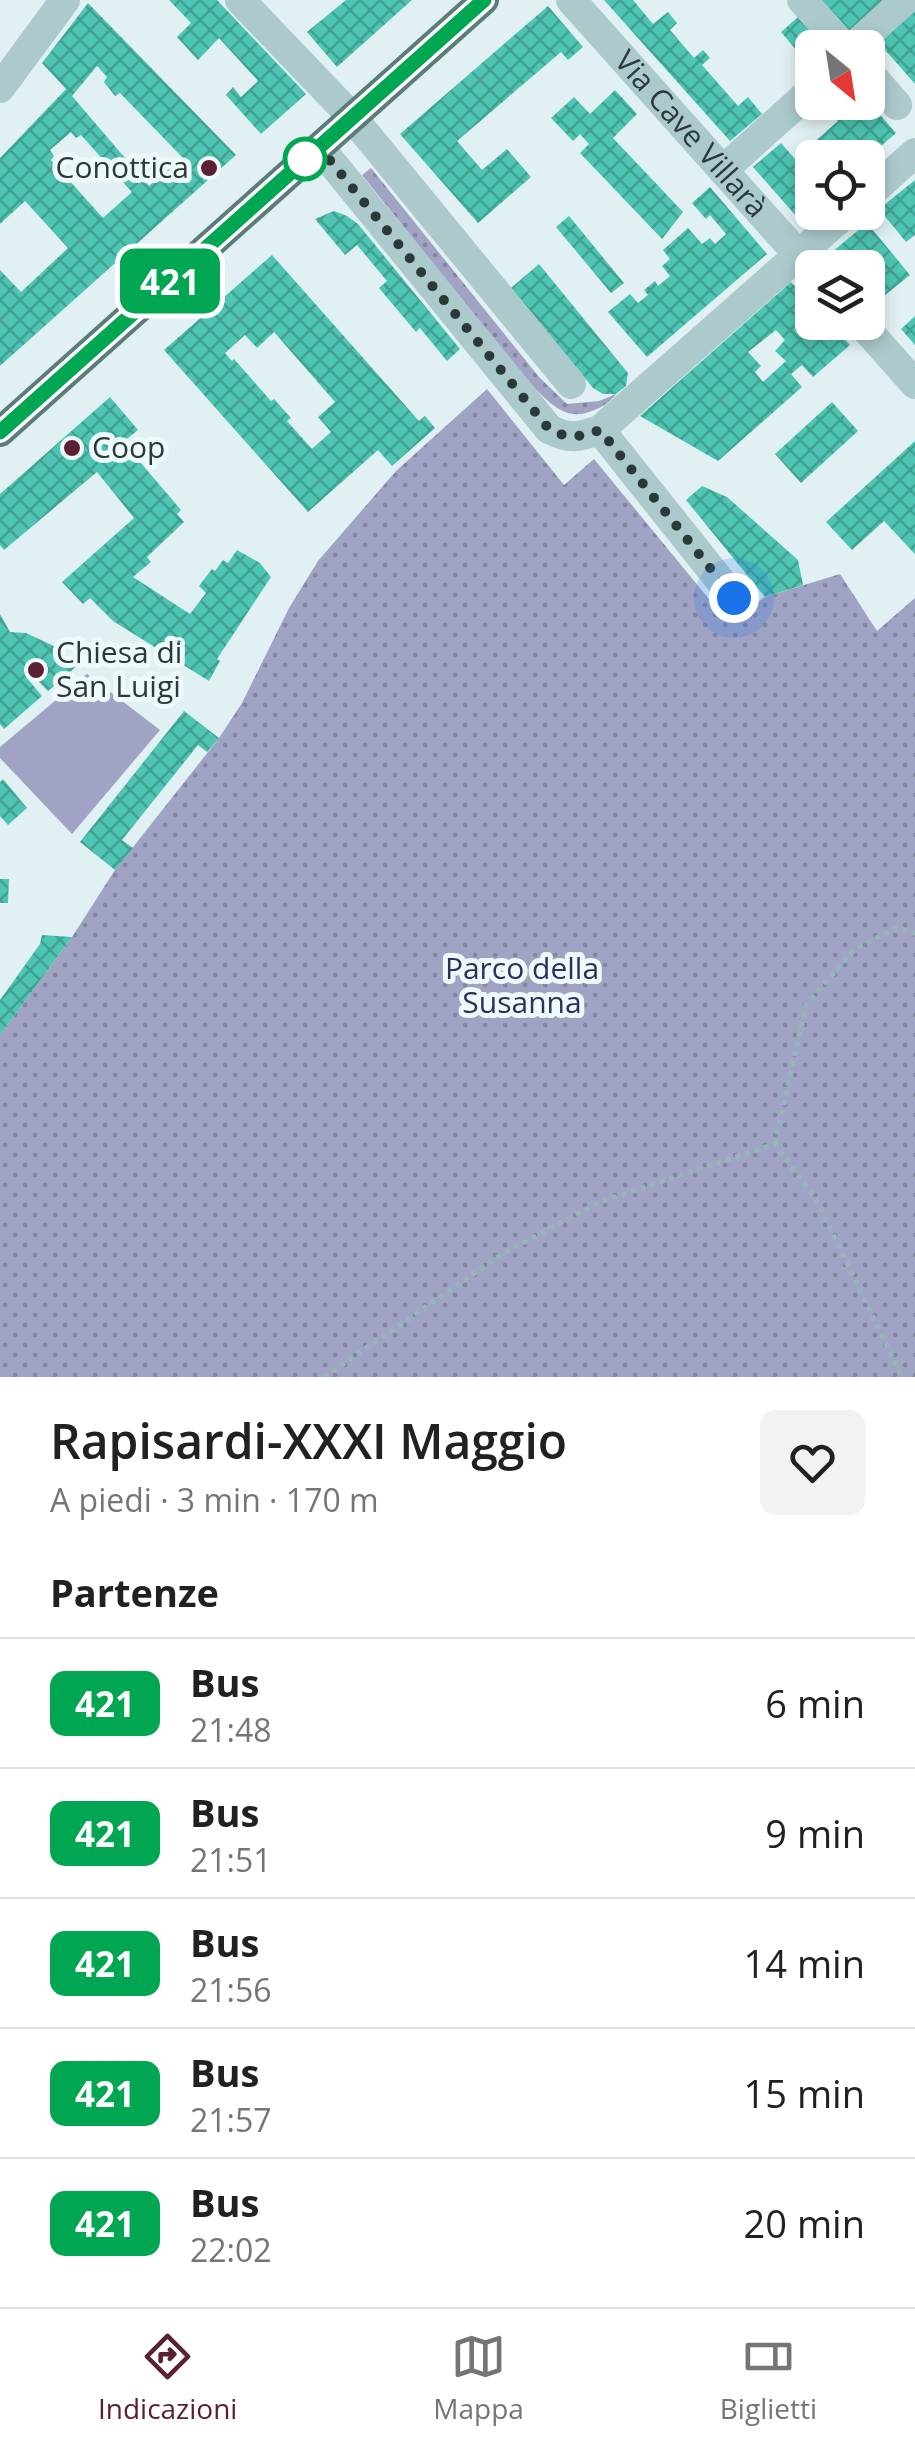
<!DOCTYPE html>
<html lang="it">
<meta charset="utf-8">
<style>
body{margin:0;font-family:"Open Sans",sans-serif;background:#f2f2f2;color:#202124;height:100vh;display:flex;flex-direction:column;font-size:38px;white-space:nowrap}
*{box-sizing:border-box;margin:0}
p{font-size:32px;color:#757577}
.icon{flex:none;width:55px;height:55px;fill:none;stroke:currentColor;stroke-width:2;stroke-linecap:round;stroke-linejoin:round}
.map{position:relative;height:1377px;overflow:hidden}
.details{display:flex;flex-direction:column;background:#fff;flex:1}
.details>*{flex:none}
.badge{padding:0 20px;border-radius:15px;font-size:35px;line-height:65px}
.needle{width:65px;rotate:150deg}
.controls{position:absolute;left:795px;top:30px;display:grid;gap:20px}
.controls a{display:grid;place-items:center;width:90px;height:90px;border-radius:15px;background:#fff;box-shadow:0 5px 15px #0003;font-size:50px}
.you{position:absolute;width:50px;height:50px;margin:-25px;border:8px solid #fff;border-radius:50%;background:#1a73e8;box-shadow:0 0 0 15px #1a73e833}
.map>.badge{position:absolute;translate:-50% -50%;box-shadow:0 0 0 5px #fff}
h2{padding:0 50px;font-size:38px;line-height:90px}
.round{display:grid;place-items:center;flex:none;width:105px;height:105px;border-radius:15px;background:#f2f2f2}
.summary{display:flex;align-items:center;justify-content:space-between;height:170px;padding:0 50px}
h1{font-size:48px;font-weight:600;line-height:75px}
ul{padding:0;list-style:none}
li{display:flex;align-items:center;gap:30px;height:130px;padding:0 50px;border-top:2px solid #e0e0e0}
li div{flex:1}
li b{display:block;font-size:38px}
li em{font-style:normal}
li .badge{min-width:110px;font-weight:700;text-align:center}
.tabs{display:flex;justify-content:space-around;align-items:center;height:140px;border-top:2px solid #e0e0e0;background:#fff;font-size:28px;color:#757577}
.tabs a{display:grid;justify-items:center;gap:5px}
.tabs .selected{color:#5c2034}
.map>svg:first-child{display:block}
</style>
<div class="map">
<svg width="915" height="1377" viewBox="0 0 915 1377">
<defs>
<pattern id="green-dots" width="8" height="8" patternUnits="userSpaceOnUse" patternTransform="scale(2.5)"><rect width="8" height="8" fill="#a0a3c3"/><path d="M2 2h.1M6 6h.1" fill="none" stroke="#83869f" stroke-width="1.8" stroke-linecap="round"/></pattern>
<pattern id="building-cross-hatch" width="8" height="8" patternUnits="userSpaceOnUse" patternTransform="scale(2.5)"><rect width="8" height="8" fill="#4dc5b2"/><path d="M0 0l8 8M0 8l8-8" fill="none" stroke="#40a192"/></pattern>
</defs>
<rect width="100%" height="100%" fill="#e1f1f3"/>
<path fill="url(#green-dots)" d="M371 168 539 377 567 404 599 401 616 394C608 404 601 408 589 412 563 421 549 401 531 385L362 175Z
M487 389 564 485 594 459 727 621 765 597 840 574 877 631 915 598V1377H0V1035L72 937 115 870 219 738 242 703 289 608 318 561 396 471Z"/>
<path fill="#a0a3c3" d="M87 674 160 730 72 834 0 758V747Z"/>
<path fill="url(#building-cross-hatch)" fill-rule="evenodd" d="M169 0H217L306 94 261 134 226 95 233 87 241 97 258 81 219 38 198 60 177 37 191 23Z
M346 0H412L337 67 307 32Z
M604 0H633L653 24 668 12 677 23 670 30 694 58 703 50 710 58 702 65 738 106 748 97 762 114 730 141Z
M816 0H883L848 36Z
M88 3 236 155 0 366V270L21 292 68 248 25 201 0 224V158L66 89 42 63ZM97 66 107 77 104 82 115 96 120 93 182 157 149 186 72 96ZM71 132 76 138 81 135 132 192 103 218 51 160 54 156 50 150Z
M548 6 583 47 568 60 561 52 457 141 482 170 507 149 531 177 478 223 400 134Z
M915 11V84L879 43Z
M798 17 824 48H812V69L781 32Z
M615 90 637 114 613 138 683 212 662 239 580 153 589 144 580 134 573 141 551 118 574 97 590 114Z
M822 102H869L896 133 867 158H812V206L798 218 753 167 781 143 795 159 838 121Z
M915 180V235L906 242 879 209Z
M710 187 767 254 647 357 608 312 630 294 638 303 648 295 644 290 655 281 658 286 670 276 662 266 670 259 663 250 688 228 702 244 710 238 715 244 726 234 710 215 706 219 692 203Z
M334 211 347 216 358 224 460 349 447 361 420 328 416 332 379 288 387 281 357 245 345 255 315 219Z
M569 216 624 283 611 293 556 227Z
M867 223 910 275 874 304 868 296V268H844L832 252Z
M272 255 419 421 425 416 435 428 392 466 378 450 308 512 164 350ZM274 332 335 402 318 417 331 432 312 449 287 421 291 418 274 399 271 401 234 359 232 361 225 353 245 335 257 348Z
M539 264 628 373 626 386 616 394H603L593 388 511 288Z
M791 282 812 305V322H829L850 345 813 377 802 365 791 374 802 387 718 461 640 416ZM776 330 785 340 775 351 786 361 763 382 755 372 761 366 748 352Z
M915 316V345L901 329Z
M110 397 138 430 123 442 181 510 177 514 184 522 147 557 151 562 133 577 190 614 206 593 199 586 212 569 215 571 223 560 228 563 237 550 260 563 271 577 217 659 220 661 209 681 113 621 90 598 83 604 62 582 134 518 97 472 4 550 0 545V494Z
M832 402 858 431 801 483 775 454Z
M915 441V554L884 521 852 550 826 522Z
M702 486 727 497 798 560 803 585 765 597 686 500Z
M0 614 10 632 26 633 56 647 78 665 48 691 32 675 27 678 42 696 4 729 0 724Z
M184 711 219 738 207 752 198 745 122 840 133 848 115 870 80 842Z
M3 779 27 808 8 825 0 816V782Z
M0 879H9L8 903H0Z
M42 935 72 937 0 1035V1000L40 944Z"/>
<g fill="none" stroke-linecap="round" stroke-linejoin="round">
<path stroke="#96b7b8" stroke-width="5" stroke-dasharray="5 5" stroke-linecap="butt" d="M775 1144 806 1005 854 950 897 927 915 934
M324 1377 504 1253 600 1202 775 1144 816 1199 902 1377"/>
<g stroke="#accacc" stroke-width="30">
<path d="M240 0 352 117 571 384"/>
<path id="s1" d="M571 0 812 270"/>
<path d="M802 0 845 48"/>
<path d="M852 48 905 0"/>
<path d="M868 72 897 105"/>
<path d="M0 88 65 0"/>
<path d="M319 147 549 429C570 440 579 437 600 430L847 212"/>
<path d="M723 170 812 90"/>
<path d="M868 195 915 153"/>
<path d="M860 322 915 384"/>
<path d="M600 430 734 598"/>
</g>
<path stroke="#5c7c7a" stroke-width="30" d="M0 432 484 0"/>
</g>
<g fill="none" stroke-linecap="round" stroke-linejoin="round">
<defs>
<path id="line" d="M0 432 484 0"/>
</defs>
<use href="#line" stroke="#fff" stroke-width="22"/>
<use href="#line" stroke="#00a651" stroke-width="15"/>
<path stroke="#2b3a39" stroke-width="10" stroke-dasharray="0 18" d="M305 159 319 147 549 429C570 440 579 437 600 430L734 598"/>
</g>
<circle fill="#fff" stroke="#00a651" stroke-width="5" cx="305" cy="159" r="20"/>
<g fill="#5c2034" stroke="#eef9fb" stroke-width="4">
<circle cx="209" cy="168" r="10"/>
<circle cx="72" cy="448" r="10"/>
<circle cx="36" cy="670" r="10"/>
</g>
<g text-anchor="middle" stroke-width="10" stroke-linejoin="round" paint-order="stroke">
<g font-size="30" fill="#2b3a39" stroke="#eef9fb">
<text dy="10" stroke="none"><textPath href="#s1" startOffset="180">Via Cave Villarà</textPath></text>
</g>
<g font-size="30" fill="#2b3a39" stroke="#eef9fb" text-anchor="start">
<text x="189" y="178" text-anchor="end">Conottica</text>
<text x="92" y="458">Coop</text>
<text x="56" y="663">Chiesa di<tspan x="56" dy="34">San Luigi</tspan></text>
</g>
<g font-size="30" fill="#2f3059" stroke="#eef9fb">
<text x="522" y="979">Parco della<tspan x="522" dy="34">Susanna</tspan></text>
</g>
</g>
</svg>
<div class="controls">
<a><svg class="needle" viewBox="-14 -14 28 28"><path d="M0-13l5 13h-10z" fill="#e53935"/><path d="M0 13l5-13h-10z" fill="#757577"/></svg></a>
<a><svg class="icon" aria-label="locate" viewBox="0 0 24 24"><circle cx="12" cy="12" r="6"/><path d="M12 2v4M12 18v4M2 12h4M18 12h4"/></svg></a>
<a><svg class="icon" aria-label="layers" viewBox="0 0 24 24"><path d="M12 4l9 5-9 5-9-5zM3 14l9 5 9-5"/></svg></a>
</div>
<div class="you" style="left:734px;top:598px"></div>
<b class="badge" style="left:170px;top:281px;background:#00a651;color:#fff">421</b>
</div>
<section class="details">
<div class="summary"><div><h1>Rapisardi-XXXI Maggio</h1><p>A piedi · 3 min · 170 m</p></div><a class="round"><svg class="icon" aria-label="heart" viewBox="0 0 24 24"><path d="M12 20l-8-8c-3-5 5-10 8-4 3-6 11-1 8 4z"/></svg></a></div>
<h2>Partenze</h2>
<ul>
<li><span class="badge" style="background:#00a651;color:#fff">421</span><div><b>Bus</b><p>21:48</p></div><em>6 min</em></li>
<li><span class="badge" style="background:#00a651;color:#fff">421</span><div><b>Bus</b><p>21:51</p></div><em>9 min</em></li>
<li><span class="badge" style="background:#00a651;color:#fff">421</span><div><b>Bus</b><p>21:56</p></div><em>14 min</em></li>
<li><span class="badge" style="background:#00a651;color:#fff">421</span><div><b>Bus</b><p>21:57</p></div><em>15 min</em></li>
<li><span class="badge" style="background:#00a651;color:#fff">421</span><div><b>Bus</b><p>22:02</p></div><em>20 min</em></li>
</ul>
</section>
<nav class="tabs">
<a class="selected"><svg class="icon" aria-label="directions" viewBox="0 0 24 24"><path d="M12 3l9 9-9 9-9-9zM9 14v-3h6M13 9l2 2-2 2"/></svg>Indicazioni</a>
<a><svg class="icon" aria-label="map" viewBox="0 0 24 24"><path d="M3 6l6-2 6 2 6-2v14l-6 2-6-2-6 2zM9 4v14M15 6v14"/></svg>Mappa</a>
<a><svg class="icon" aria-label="tickets" viewBox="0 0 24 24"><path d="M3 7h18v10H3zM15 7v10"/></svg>Biglietti</a>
</nav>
